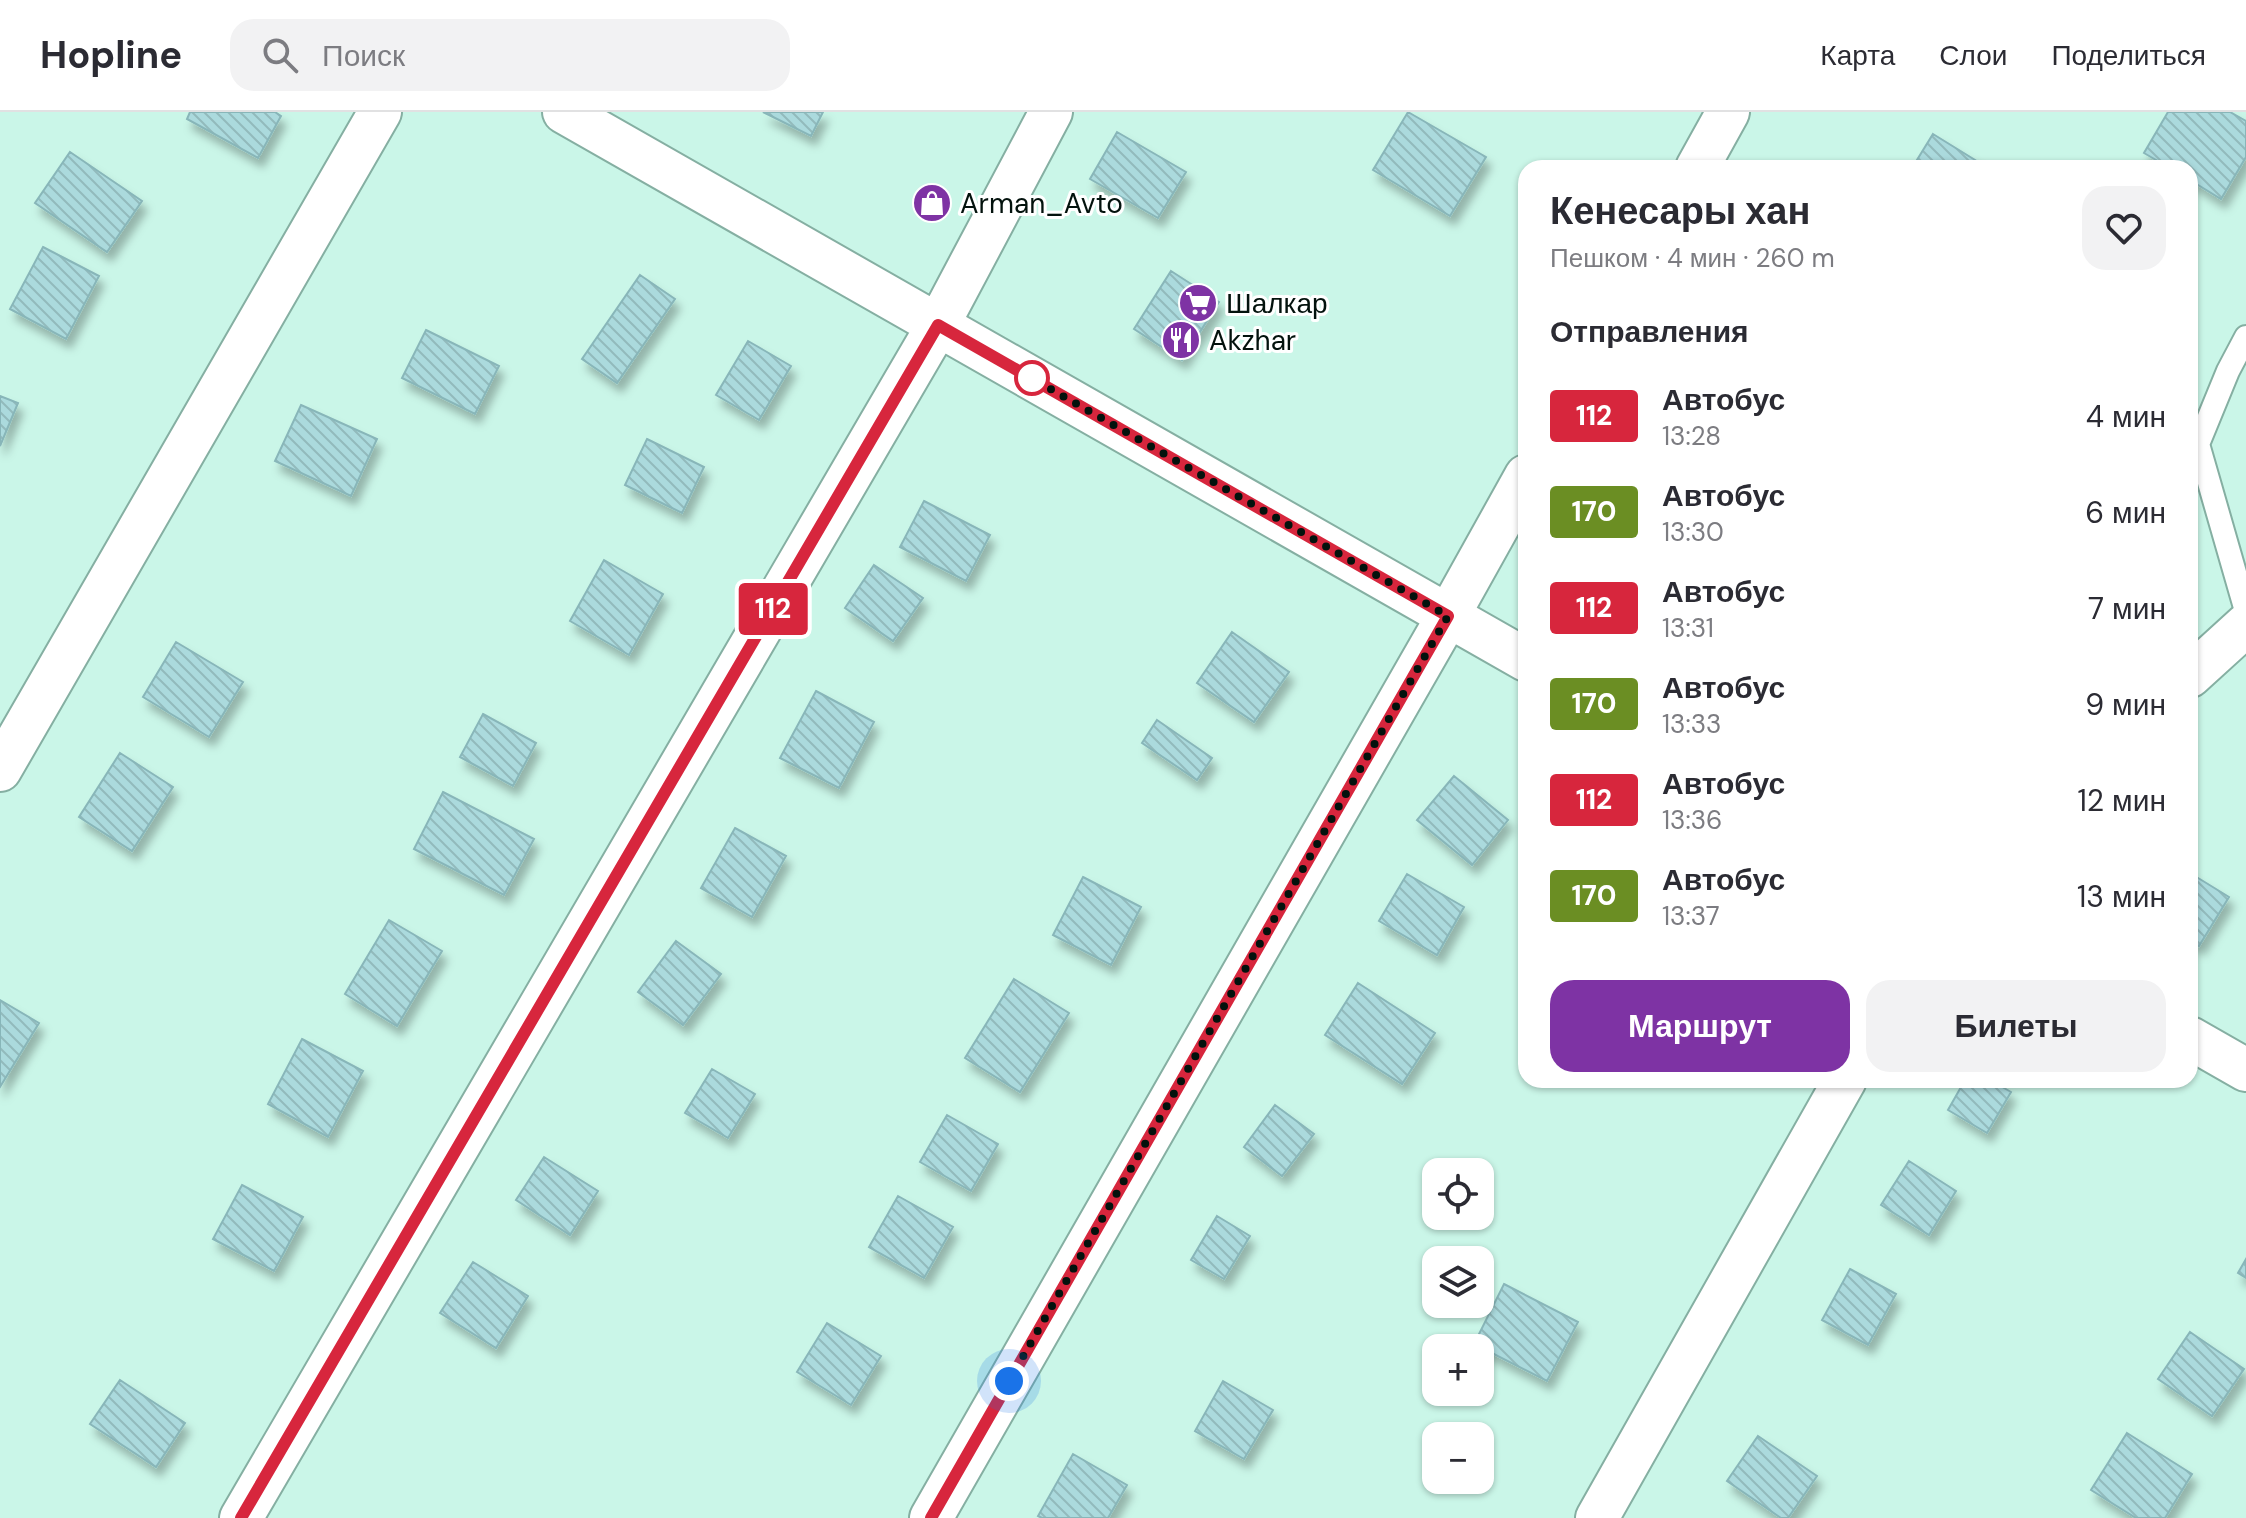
<!DOCTYPE html>
<html lang="ru">
<meta charset="utf-8">
<style>
body{margin:0;font-family:"DM Sans",sans-serif;background:#f2f2f3;color:#2b2b33;height:100vh;display:flex;flex-direction:column;font-size:30px;white-space:nowrap}
*{box-sizing:border-box;margin:0}
p{font-size:26px;color:#7c7c81}
.icon{flex:none;width:44px;height:44px;fill:none;stroke:currentColor;stroke-width:2;stroke-linecap:round;stroke-linejoin:round}
.map{position:relative;flex:1;overflow:hidden}
.drawer{position:absolute;left:1518px;top:48px;width:680px;height:928px;display:flex;flex-direction:column;background:#fff;border-radius:24px;box-shadow:0 2px 6px #0004}
.drawer>*{flex:none}
.badge{padding:0 16px;border-radius:6px;font-size:28px;line-height:52px}
.fabs{position:absolute;left:1422px;top:1046px;display:grid;gap:16px}
.fabs a{display:grid;place-items:center;width:72px;height:72px;border-radius:16px;background:#fff;box-shadow:0 2px 6px #0004;font-size:40px}
.you{position:absolute;width:40px;height:40px;margin:-20px;border:6px solid #fff;border-radius:50%;background:#1a73e8;box-shadow:0 0 0 12px #1a73e833}
.map>.badge{position:absolute;translate:-50% -50%;box-shadow:0 0 0 4px #fff}
h2{padding:0 32px;font-size:30px;line-height:72px}
.round{display:grid;place-items:center;flex:none;width:84px;height:84px;border-radius:24px;background:#f2f2f3}
.head{display:flex;align-items:center;justify-content:space-between;height:136px;padding:0 32px}
h1{font-size:38px;font-weight:700;line-height:60px}
.primary-button{display:flex;gap:16px;margin-top:auto;padding:16px 32px}
.primary-button a{flex:1;height:92px;border-radius:24px;background:#7e33a4;color:#fff;font-size:32px;font-weight:700;line-height:92px;text-align:center}
.primary-button a+a{background:#f2f2f3;color:#2b2b33}
ul{padding:0;list-style:none}
li{display:flex;align-items:center;gap:24px;height:96px;padding:0 32px}
li div{flex:1}
li b{display:block;font-size:30px}
li em{font-style:normal}
li .badge{min-width:88px;font-weight:700;text-align:center}
header{display:flex;align-items:center;gap:48px;box-sizing:border-box;height:112px;padding:0 40px;background:#fff;border-bottom:2px solid #e1e1e2}
header strong{font-size:38px}
nav{display:flex;gap:44px;margin-inline-start:auto;font-size:28px}
.search{width:560px;height:72px;background:#f2f2f3;display:flex;align-items:center;gap:20px;box-sizing:border-box;padding:0 28px;border-radius:24px;color:#7c7c81;font-size:30px}
.map>svg:first-child{display:block}
</style>
<header>
<strong>Hopline</strong>
<div class="search"><svg class="icon" aria-label="search" viewBox="0 0 24 24"><circle cx="10" cy="10" r="6"/><path d="M15 15l6 6"/></svg>Поиск</div>
<nav><a>Карта</a><a>Слои</a><a>Поделиться</a></nav>
</header>
<div class="map">
<svg width="2246" height="1406" viewBox="0 0 2246 1406">
<defs>
<pattern id="building-back-hatch" width="6" height="6" patternUnits="userSpaceOnUse" patternTransform="scale(2)"><rect width="6" height="6" fill="#abdadd"/><path d="M-1 5l2 2M0 0l6 6M5-1l2 2" fill="none" stroke="#92babc"/></pattern>
<filter id="shadow"><feDropShadow dx="5" dy="9" stdDeviation="4" flood-color="#0004"/></filter>
</defs>
<rect width="100%" height="100%" fill="#caf6e8"/>
<path fill="url(#building-back-hatch)" stroke="#88b6b9" stroke-width="2" filter="url(#shadow)" d="M190 0H275L281 4 258 46 187 7Z
M763 0H823L811 24Z
M1408 0 1486 45 1450 104 1373 58Z
M2168 0H2230L2246 9V45L2221 87 2190 68V56H2170L2144 41Z
M1117 20 1186 60 1158 106 1090 67Z
M1933 22 1988 56H1912Z
M70 40 142 89 107 140 35 91Z
M43 135 99 164 66 227 10 197Z
M1171 159 1219 190 1182 248 1134 217Z
M640 163 675 187 617 271 582 247Z
M426 218 499 254 475 302 402 266Z
M748 229 791 254 759 308 716 283Z
M0 284 18 291 0 334Z
M301 293 377 327 351 384 275 349Z
M647 327 704 355 682 401 625 373Z
M924 389 990 423 966 469 900 435Z
M604 448 663 482 629 543 570 509Z
M874 453 923 486 893 529 845 496Z
M1232 520 1289 560 1254 610 1197 571Z
M176 530 243 570 209 625 143 585Z
M816 579 874 610 839 676 780 646Z
M483 602 536 631 513 674 460 645Z
M1157 608 1212 646 1197 668 1142 631Z
M120 641 173 675 132 739 79 705Z
M1454 664 1508 708 1472 753 1417 708Z
M443 680 534 727 504 783 414 737Z
M735 716 786 744 752 805 701 776Z
M2190 761 2229 785 2199 834 2190 828Z
M1407 762 1464 795 1437 843 1379 809Z
M1083 765 1141 795 1111 853 1053 823Z
M389 808 442 839 397 914 345 882Z
M676 829 721 862 683 913 638 880Z
M1014 867 1069 901 1020 980 965 946Z
M1358 871 1435 921 1402 972 1325 923Z
M0 888 39 911 0 975Z
M302 927 363 959 328 1025 268 992Z
M712 957 755 982 728 1026 685 1001Z
M1965 968H1990L2011 980 1987 1021 1948 998Z
M1275 993 1314 1022 1282 1064 1244 1035Z
M947 1003 998 1032 971 1079 920 1050Z
M544 1045 598 1079 570 1123 516 1088Z
M1909 1049 1956 1079 1929 1123 1881 1093Z
M242 1073 303 1105 274 1159 213 1127Z
M898 1084 953 1115 924 1166 869 1135Z
M1217 1104 1250 1124 1224 1167 1191 1148Z
M2246 1147V1166L2238 1161Z
M473 1150 528 1184 496 1236 440 1201Z
M1850 1157 1896 1182 1868 1233 1822 1208Z
M1504 1172 1578 1210 1547 1269 1474 1232Z
M827 1211 881 1244 851 1293 797 1260Z
M2190 1220 2244 1257 2212 1304 2158 1267Z
M120 1268 185 1311 156 1355 90 1312Z
M1223 1269 1273 1298 1244 1347 1195 1319Z
M2127 1321 2192 1362 2165 1406H2136L2091 1378Z
M1758 1324 1817 1364 1788 1406H1781L1727 1369Z
M1073 1342 1127 1373 1108 1406H1042L1038 1404Z"/>
<g fill="none" stroke-linecap="round" stroke-linejoin="round">
<defs>
<path id="lane" d="M2246 225 2228 259 2198 332 2246 499"/>
<path id="street" d="M564 0 1526 548
M1697 56 1728 0
M2190 564 2246 513
M0 658 380 0
M2190 926 2246 958
M241 1406 938 213 1051 0
M931 1406 1448 504 1526 364
M1597 1406 1845 968"/>
</defs>
<use href="#lane" stroke="#85afa2" stroke-width="26"/>
<use href="#street" stroke="#85afa2" stroke-width="46"/>
<use href="#lane" stroke="#fff" stroke-width="22"/>
<use href="#street" stroke="#fff" stroke-width="42"/>
</g>
<g fill="none" stroke-linecap="round" stroke-linejoin="round">
<defs>
<path id="line" d="M241 1406 938 213 1448 504 931 1406"/>
</defs>
<use href="#line" stroke="#fff" stroke-width="18"/>
<use href="#line" stroke="#d7263d" stroke-width="12"/>
<path stroke="#03120d" stroke-width="8" stroke-dasharray="0 14.4" d="M1009 1269 1448 504 1019 259 1032 266"/>
</g>
<defs>
<symbol id="shop-disc" viewBox="-11 -11 22 22"><circle r="9.5" fill="#7e33a4" stroke="#fff"/><path d="M-5-2.5h2.3a2.7 3.5 0 0 1 5.4 0H5L5.5 6h-11ZM-1.5-2.5h3a1.5 2.3 0 0 0-3 0Z" fill="#fff"/></symbol>
<symbol id="supermarket-disc" viewBox="-11 -11 22 22"><circle r="9.5" fill="#7e33a4" stroke="#fff"/><path d="M-6-5.5h2.5l.6 2H6L4.5 2H-2.5L-4.4-4H-6ZM-1.5 3.2a1.3 1.3 0 1 0 .1 0ZM3 3.2a1.3 1.3 0 1 0 .1 0Z" fill="#fff"/></symbol>
<symbol id="restaurant-disc" viewBox="-11 -11 22 22"><circle r="9.5" fill="#7e33a4" stroke="#fff"/><path d="M-5-6h1v4h1v-4h1v4h1v-4h1v5L-1.5 .5V6h-2V.5L-5-1ZM5-6V6H3V1.5H1.5Q1.5-4 5-6Z" fill="#fff"/></symbol>
</defs>
<g fill-rule="evenodd">
<use href="#shop-disc" x="910" y="69" width="44" height="44"/>
<use href="#supermarket-disc" x="1176" y="169" width="44" height="44"/>
<use href="#restaurant-disc" x="1159" y="206" width="44" height="44"/>
</g>
<circle fill="#fff" stroke="#d7263d" stroke-width="4" cx="1032" cy="266" r="16"/>
<g text-anchor="middle" stroke-width="6" stroke-linejoin="round" paint-order="stroke">
<g font-size="28" fill="#03120d" stroke="#fff" text-anchor="start">
<text x="960" y="101">Arman_Avto</text>
<text x="1226" y="201">Шалкар</text>
<text x="1209" y="238">Akzhar</text>
</g>
</g>
</svg>
<div class="fabs">
<a><svg class="icon" aria-label="locate" viewBox="0 0 24 24"><circle cx="12" cy="12" r="6"/><path d="M12 2v4M12 18v4M2 12h4M18 12h4"/></svg></a>
<a><svg class="icon" aria-label="layers" viewBox="0 0 24 24"><path d="M12 4l9 5-9 5-9-5zM3 14l9 5 9-5"/></svg></a>
<a>+</a>
<a>−</a>
</div>
<div class="you" style="left:1009px;top:1269px"></div>
<b class="badge" style="left:773px;top:497px;background:#d7263d;color:#fff">112</b>
<section class="drawer">
<div class="head"><div><h1>Кенесары хан</h1><p>Пешком · 4 мин · 260 m</p></div><a class="round"><svg class="icon" aria-label="heart" viewBox="0 0 24 24"><path d="M12 20l-8-8c-3-5 5-10 8-4 3-6 11-1 8 4z"/></svg></a></div>
<h2>Отправления</h2>
<ul>
<li><span class="badge" style="background:#d7263d;color:#fff">112</span><div><b>Автобус</b><p>13:28</p></div><em>4 мин</em></li>
<li><span class="badge" style="background:#6b8e23;color:#fff">170</span><div><b>Автобус</b><p>13:30</p></div><em>6 мин</em></li>
<li><span class="badge" style="background:#d7263d;color:#fff">112</span><div><b>Автобус</b><p>13:31</p></div><em>7 мин</em></li>
<li><span class="badge" style="background:#6b8e23;color:#fff">170</span><div><b>Автобус</b><p>13:33</p></div><em>9 мин</em></li>
<li><span class="badge" style="background:#d7263d;color:#fff">112</span><div><b>Автобус</b><p>13:36</p></div><em>12 мин</em></li>
<li><span class="badge" style="background:#6b8e23;color:#fff">170</span><div><b>Автобус</b><p>13:37</p></div><em>13 мин</em></li>
</ul>
<div class="primary-button"><a>Маршрут</a><a>Билеты</a></div>
</section>
</div>
